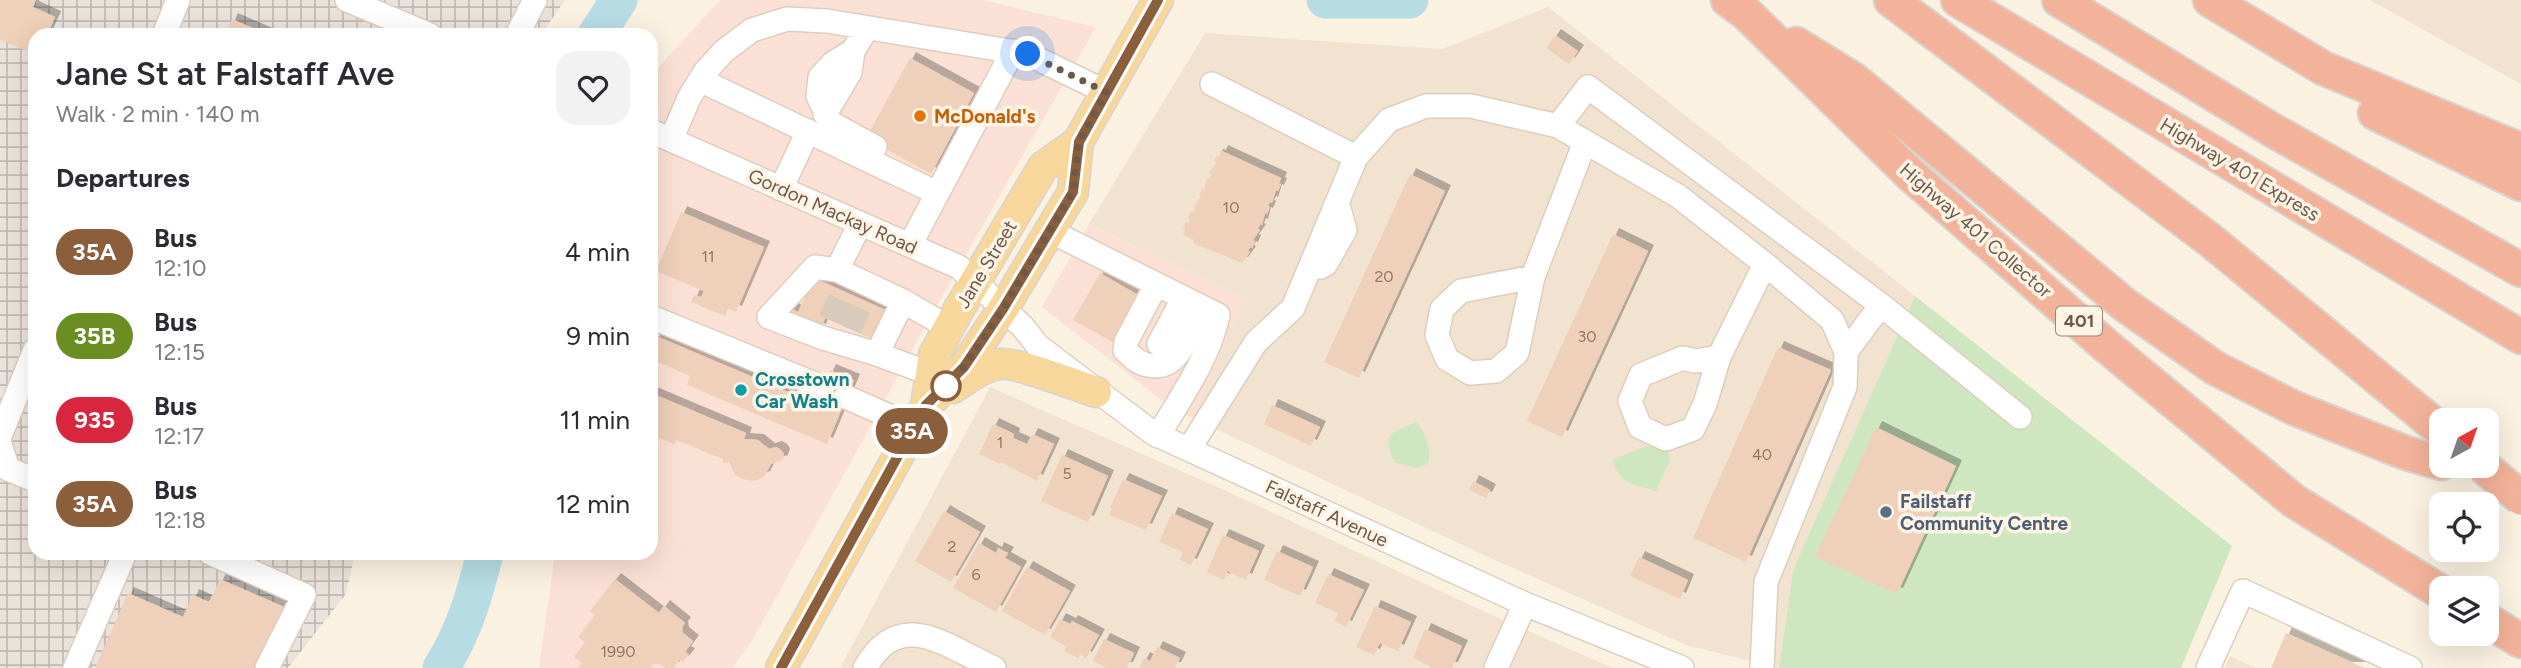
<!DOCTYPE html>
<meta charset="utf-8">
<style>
body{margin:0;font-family:Figtree,sans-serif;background:#f2f2f3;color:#2b2b33;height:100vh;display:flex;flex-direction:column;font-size:26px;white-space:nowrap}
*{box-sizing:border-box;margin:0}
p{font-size:23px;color:#7c7c81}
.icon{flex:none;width:38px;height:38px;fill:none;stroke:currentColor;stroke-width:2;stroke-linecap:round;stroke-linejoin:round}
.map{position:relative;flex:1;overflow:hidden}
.sheet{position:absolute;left:28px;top:28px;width:630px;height:532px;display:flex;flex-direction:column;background:#fff;border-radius:21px;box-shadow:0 7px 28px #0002}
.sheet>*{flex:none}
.badge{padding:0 14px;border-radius:23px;font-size:24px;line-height:46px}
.needle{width:46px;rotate:40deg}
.buttons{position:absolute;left:2429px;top:408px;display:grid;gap:14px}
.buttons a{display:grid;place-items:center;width:70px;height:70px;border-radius:14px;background:#fff;box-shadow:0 7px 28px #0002;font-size:35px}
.you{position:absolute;width:35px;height:35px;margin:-18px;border:5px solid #fff;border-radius:50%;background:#1a73e8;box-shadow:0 0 0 10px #1a73e833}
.map>.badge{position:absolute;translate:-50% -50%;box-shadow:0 0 0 4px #fff}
h2{padding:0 28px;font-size:26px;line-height:63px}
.round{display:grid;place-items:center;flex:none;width:74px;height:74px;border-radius:21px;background:#f2f2f3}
.headline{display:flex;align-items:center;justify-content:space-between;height:119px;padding:0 28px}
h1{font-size:33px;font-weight:600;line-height:52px}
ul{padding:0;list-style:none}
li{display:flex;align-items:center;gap:21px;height:84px;padding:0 28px}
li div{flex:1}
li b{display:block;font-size:26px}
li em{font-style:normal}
li .badge{min-width:77px;font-weight:700;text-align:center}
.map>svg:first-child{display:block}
</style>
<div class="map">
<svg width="2521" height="668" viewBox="0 0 2521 668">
<defs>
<pattern id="industrial-grid" width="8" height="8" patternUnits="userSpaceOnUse" patternTransform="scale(1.75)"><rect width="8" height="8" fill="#eae3dc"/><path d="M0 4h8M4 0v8" fill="none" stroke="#c2bbb4"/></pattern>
<filter id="shadow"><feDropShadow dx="6" dy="-6" stdDeviation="0" flood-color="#0004"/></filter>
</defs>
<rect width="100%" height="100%" fill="#fbf1e1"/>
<path fill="#f2e3d0" d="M2370 0H2521V84Z
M1548 7 1915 296 1793 570 1779 668 1686 645 1490 558 1192 418 1244 298 1089 224 1205 33 1442 49Z
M990 387 1231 493 1481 610 1613 668H840Z
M2230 656 2256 668H2225Z"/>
<path fill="#fbe1d5" d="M720 0H983L1096 27 935 309 752 641 732 668H539L555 553H651V82L656 70Z
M1089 224 1245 298 1192 418 1164 402 1042 307Z"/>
<path fill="url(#industrial-grid)" d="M0 0H565L541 35H35V553H355L346 594 288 668H0Z"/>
<path fill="#cfe7c0" d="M1915 296 2232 546 2181 668H1779L1793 570Z
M1416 422C1426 432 1432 450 1428 464L1415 468 1394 462C1381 432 1391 434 1416 422Z
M1649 445 1668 452 1670 460 1656 491C1633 484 1621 485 1612 460Z"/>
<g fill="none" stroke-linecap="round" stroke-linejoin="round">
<path stroke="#b7dce3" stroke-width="37" d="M1325 0H1410
M596 35 619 0
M441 668C464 632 475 594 485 553"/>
</g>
<path fill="#efd0ba" filter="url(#shadow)" d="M0 0H36L33 7 55 17 47 35H35V54L0 40Z
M232 19 269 35H225Z
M1555 35 1578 51 1569 64 1546 48Z
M910 58 974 93 931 174 866 138Z
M1222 151 1281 178 1279 183 1281 184 1278 191 1276 190 1272 203 1270 202 1268 206 1270 207 1267 214 1265 213 1262 225 1260 224 1258 229 1260 230 1253 240 1255 241 1252 248 1250 247 1248 251 1250 252 1242 263 1193 243 1194 240 1183 235 1185 230 1183 229 1186 222 1189 223 1191 219 1188 218 1191 211 1194 212 1196 208 1194 207 1201 196 1199 195 1202 189 1204 190 1207 178 1209 179 1212 174 1209 173 1217 162 1214 161 1217 155 1220 156Z
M1410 174 1445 191 1359 378 1324 362Z
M681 212 764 247 736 312 728 309 725 316 691 302 694 295 701 297 704 291 656 271Z
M1613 234 1648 251 1562 437 1527 421Z
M1100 273 1145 299 1120 346 1073 320Z
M814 278 890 312 877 341 825 318 820 330 782 314 786 306 798 312Z
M656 336 795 395 800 385 820 393 830 370 854 380 827 444 687 385 690 376 651 359V348Z
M1778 347 1831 370 1746 562 1693 538Z
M651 393 746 433 744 439 758 440 769 449 776 447 781 450 784 454 782 461 771 464 764 477 754 481 742 479 735 475 729 462 723 463V459L676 440 674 444 657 437 658 432 651 430Z
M1272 405 1320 427 1311 446 1264 424Z
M993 424 1014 434 1013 438 1027 444 1032 434 1054 444 1037 481 1001 462 1000 464 979 454Z
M1876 427 1956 466 1897 594 1815 557Z
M1062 455 1108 476 1088 522 1041 501Z
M1123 479 1162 496 1146 530 1109 515 1112 509 1110 508Z
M1473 481 1490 490 1486 498 1469 490Z
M944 511 980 532 951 582 915 561Z
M1172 513 1208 529 1191 565 1180 560 1183 552 1159 542Z
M1223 535 1259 551 1246 580 1227 571 1224 580 1207 572Z
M979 543 996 553 998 548 1008 553 1005 558 1021 567 996 612 953 588Z
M1277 551 1313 567 1300 596 1264 580Z
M1639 557 1688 580 1680 599 1630 576Z
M1027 567 1070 591 1045 635 1002 611Z
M1328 574 1364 590 1346 627 1335 621 1338 613 1315 603Z
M220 579 284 607 258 668H95L128 593 183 617 193 595 209 602Z
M615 579 659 613 664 606 685 623 682 627 683 633 693 641 685 652 689 654 683 662 680 659 673 668H665L660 664H653L650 668H577L582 663 574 657 585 642 578 637 595 615 590 611Z
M1375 606 1411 622 1398 651 1380 643 1374 655 1356 647Z
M1060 619 1070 624 1072 621 1099 635 1086 658 1080 654 1078 658 1064 651 1067 647 1050 637Z
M1425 629 1462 646 1452 668H1429L1430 666 1413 658Z
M2286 633 2365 668H2271Z
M1104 639 1134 653 1127 668H1107L1093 661Z
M1157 647 1180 658 1175 668H1139L1144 658 1150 661Z"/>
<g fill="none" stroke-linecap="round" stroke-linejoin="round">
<path stroke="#d8cbbb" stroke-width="23" stroke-dasharray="23 11" stroke-linecap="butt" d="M830 320 843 291
M850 329 863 300"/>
<defs>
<path id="minor" d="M347 0 430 35
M867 28 853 51 833 63 820 77 818 96 831 123 875 147
M164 35 178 0
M517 35 535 0
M700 80 937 193
M1212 84 1356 157
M825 114 850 72 853 51
M1558 126 1588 87 1881 305
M651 131 959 267 1023 327 1038 346 1153 433 1525 604 1682 668
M671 140 689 98 705 72 724 51 752 30 787 19 827 21 1028 54 1106 92
M781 189 808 131
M860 224 837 270 903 301 948 327
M1050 231 1218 315C1209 359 1180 398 1158 436
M910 245 1013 51
M1321 267 1326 264 1345 230 1337 202
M837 270 815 267 769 317 823 338 877 354 903 301
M1533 277 1461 291 1442 309 1437 335 1447 359 1470 373 1496 371 1517 353 1533 277 1585 142
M1156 285 1126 342 1125 350C1132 357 1138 363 1148 365 1180 372 1190 331 1199 307
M651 317 822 387
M1159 344 1183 299
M1846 352 1881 305 2020 417
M877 354 931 374
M1719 357 1695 361 1683 358 1641 375 1630 401 1640 427 1666 439 1693 429 1705 404 1719 357 1765 264
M846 397 914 427
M0 436 35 350
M0 444 8 469 35 480
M1189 449 1256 342 1293 308 1356 157 1389 120 1426 106H1471L1558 126 1678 196 1765 264 1832 320 1846 352 1845 387 1766 582 1762 668
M210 553 304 595 267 668
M75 668 125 553
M865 668C900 606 946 646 994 668
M1496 668 1525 604
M2208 668 2243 591 2410 668"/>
<path id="major" d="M953 388C967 379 984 365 1001 364 1016 362 1078 386 1096 392
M926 406 934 355 959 309 1043 167 1078 142
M781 668 926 406 964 367 1003 309 1073 192 1078 142 1158 0"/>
<path id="highway" d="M1728 0 1746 13 1910 174 2104 344 2294 501 2441 592
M1891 0 2210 240 2441 430
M1958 0 2521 337
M2059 0 2274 131 2521 270
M2210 0 2323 68 2521 150
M1796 44 1853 79 2125 305 2215 368 2294 408 2406 453 2441 463
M2375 113 2521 184
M2487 620 2521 641"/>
</defs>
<use href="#minor" stroke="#decebd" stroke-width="26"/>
<use href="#major" stroke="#dad4d0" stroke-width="33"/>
<use href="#highway" stroke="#dad4d0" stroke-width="37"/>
<use href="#minor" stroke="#fff" stroke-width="23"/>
<use href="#major" stroke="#f7d79b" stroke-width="30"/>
<use href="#highway" stroke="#f3b39a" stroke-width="33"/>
<defs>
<path id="highway-bridge" d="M2483 466 2521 498"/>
</defs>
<use href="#highway-bridge" stroke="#dad4d0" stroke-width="37" stroke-linecap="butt"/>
<use href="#highway-bridge" stroke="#f3b39a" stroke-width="33"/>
</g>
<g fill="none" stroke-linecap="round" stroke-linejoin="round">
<defs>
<path id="line" d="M781 668 926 405 964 367 1003 309 1073 192 1079 142 1158 0"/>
</defs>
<use href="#line" stroke="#fff" stroke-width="16"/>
<use href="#line" stroke="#8b5e3c" stroke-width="10"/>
<path stroke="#705849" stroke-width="7" stroke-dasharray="0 12.6" d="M946 386 964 367 1003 309 1073 192 1079 142 1106 92 1028 54"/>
</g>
<circle fill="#e8710a" stroke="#fef5e6" stroke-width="2.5" cx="920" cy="116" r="7"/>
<circle fill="#fff" stroke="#8b5e3c" stroke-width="3.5" cx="946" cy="386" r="14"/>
<circle fill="#0f9aa8" stroke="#fef5e6" stroke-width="2.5" cx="741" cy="390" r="7"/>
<circle fill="#5c6f8a" stroke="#fef5e6" stroke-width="2.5" cx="1886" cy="512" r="7"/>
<g text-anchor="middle" stroke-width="7" stroke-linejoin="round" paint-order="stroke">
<g font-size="16" fill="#907665">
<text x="1231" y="213">10</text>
<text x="708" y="262">11</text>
<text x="1384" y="282">20</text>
<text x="1587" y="342">30</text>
<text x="1000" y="448">1</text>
<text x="1762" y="460">40</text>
<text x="1067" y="479">5</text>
<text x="952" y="552">2</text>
<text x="976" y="580">6</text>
<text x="618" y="657">1990</text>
</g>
<rect fill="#fef5e6" stroke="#9b8778" stroke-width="2" x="2056" y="306.5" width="46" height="29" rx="5"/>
<g font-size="18" font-weight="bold" fill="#705849">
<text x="2079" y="327">401</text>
</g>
<g font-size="19" font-weight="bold" fill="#c56008" stroke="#fef5e6" text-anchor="start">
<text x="934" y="123">McDonald's</text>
</g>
<g font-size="19" fill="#705849" stroke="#fef5e6">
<text transform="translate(2240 169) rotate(31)" y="7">Highway 401 Express</text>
<text transform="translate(833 211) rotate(24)" y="7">Gordon Mackay Road</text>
<text transform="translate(1976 230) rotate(41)" y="7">Highway 401 Collector</text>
<text transform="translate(986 264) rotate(-59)" y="7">Jane Street</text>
<text transform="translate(1327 513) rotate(25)" y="7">Falstaff Avenue</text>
</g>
<g font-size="19" font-weight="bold" fill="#0d838f" stroke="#fef5e6" text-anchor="start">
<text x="755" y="386">Crosstown<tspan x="755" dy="22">Car Wash</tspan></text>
</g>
<g font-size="19" font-weight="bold" fill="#4e5e75" stroke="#fef5e6" text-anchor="start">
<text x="1900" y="508">Failstaff<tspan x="1900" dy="22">Community Centre</tspan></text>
</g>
</g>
</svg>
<div class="buttons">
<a><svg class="needle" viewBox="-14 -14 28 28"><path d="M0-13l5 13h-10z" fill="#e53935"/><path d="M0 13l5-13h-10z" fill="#7c7c81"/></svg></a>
<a><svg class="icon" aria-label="locate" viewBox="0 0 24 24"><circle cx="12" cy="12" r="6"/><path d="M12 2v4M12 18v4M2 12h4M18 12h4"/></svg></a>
<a><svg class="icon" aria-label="layers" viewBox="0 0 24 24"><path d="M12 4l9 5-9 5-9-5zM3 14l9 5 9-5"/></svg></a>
</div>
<div class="you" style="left:1028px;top:54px"></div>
<b class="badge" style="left:912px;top:431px;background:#8b5e3c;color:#fff">35A</b>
<section class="sheet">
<div class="headline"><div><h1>Jane St at Falstaff Ave</h1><p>Walk · 2 min · 140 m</p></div><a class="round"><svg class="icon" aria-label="heart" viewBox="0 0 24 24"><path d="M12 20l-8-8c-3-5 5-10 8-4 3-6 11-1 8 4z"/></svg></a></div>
<h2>Departures</h2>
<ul>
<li><span class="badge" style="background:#8b5e3c;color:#fff">35A</span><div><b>Bus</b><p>12:10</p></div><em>4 min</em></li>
<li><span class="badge" style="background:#6b8e23;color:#fff">35B</span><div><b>Bus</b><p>12:15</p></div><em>9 min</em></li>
<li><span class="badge" style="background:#d7263d;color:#fff">935</span><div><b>Bus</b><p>12:17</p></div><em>11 min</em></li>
<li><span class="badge" style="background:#8b5e3c;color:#fff">35A</span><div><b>Bus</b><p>12:18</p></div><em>12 min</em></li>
</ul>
</section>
</div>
